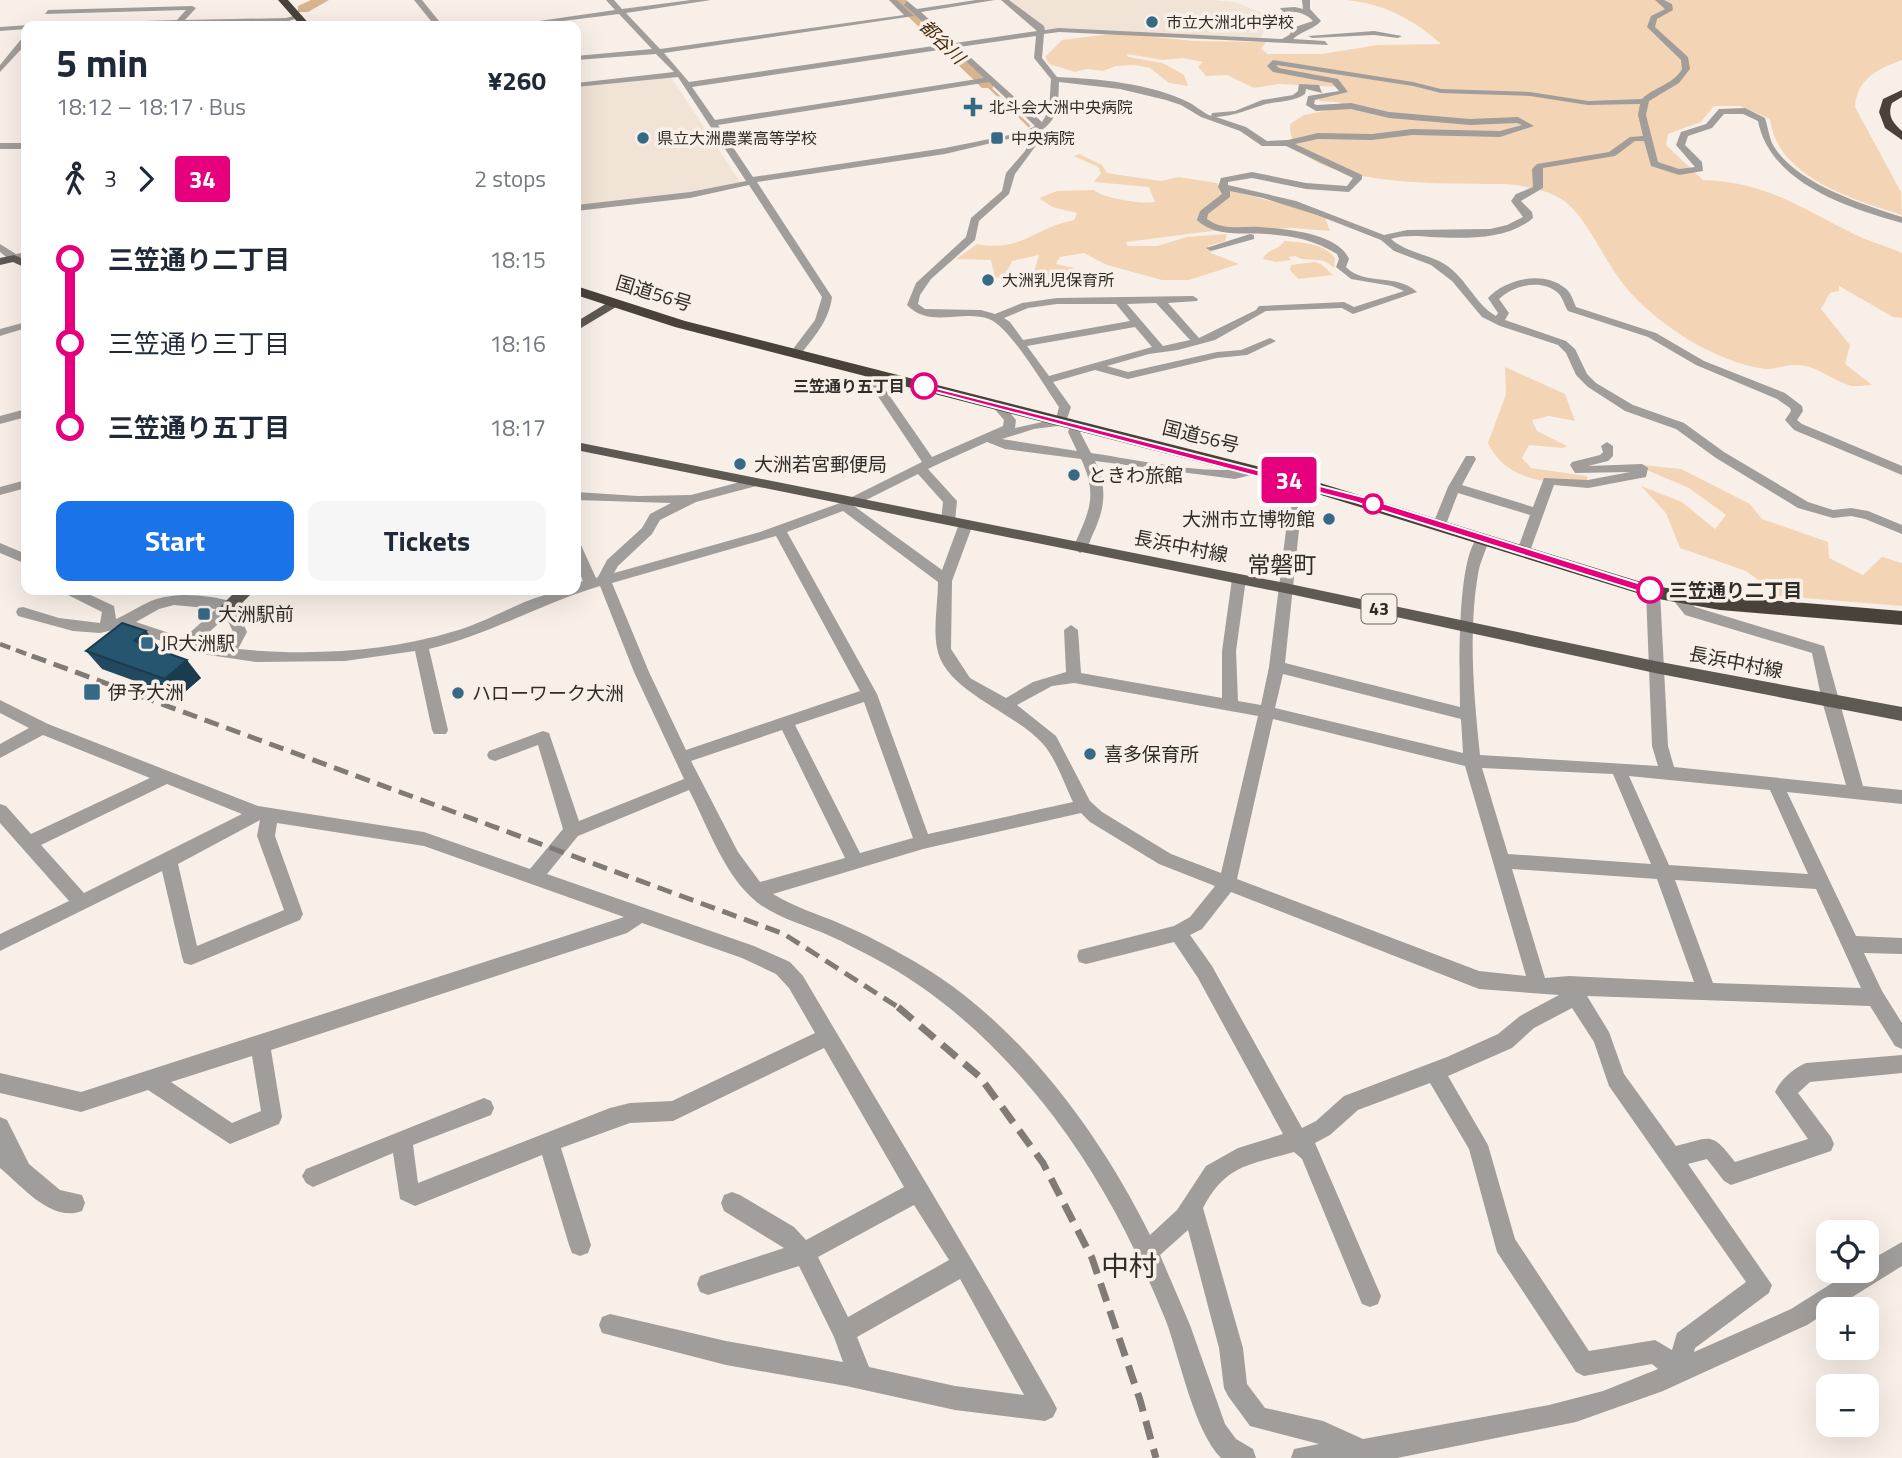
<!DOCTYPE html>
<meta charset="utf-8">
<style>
body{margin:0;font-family:"Titillium Web","Noto Sans JP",sans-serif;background:#f6f6f7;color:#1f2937;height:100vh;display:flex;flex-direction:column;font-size:26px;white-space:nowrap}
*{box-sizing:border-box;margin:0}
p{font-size:23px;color:#747a83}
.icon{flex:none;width:38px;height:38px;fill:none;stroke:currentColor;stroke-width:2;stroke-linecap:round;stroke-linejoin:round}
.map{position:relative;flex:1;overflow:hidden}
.side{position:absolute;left:21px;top:21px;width:560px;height:574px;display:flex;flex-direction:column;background:#fff;border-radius:14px;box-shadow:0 7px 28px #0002}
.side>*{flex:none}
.badge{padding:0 14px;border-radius:5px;font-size:24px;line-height:46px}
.buttons{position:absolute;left:1816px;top:1220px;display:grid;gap:14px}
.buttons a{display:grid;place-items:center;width:63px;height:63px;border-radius:14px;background:#fff;box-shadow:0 7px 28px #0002;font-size:35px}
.map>.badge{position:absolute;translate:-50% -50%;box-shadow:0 0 0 4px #fff}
.legs{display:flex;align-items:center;gap:10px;height:77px;padding:0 35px;font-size:23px}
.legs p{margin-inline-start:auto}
.overview{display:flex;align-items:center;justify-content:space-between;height:119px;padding:0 35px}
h1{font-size:38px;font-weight:700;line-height:52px}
.button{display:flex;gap:14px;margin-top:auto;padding:14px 35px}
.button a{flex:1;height:80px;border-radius:14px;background:#1a73e8;color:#fff;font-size:28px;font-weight:700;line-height:80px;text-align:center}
.button a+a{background:#f6f6f7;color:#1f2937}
ul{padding:0 35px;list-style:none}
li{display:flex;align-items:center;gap:24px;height:84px;font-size:26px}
li i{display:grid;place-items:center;width:10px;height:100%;margin:0 9px;background:currentColor}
li i::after{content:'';width:18px;height:18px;margin:-9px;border:5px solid;border-radius:50%;background:#fff}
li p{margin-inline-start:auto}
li:first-child i{background:linear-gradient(#0000 50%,currentColor 0)}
li:last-child i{background:linear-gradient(currentColor 50%,#0000 0)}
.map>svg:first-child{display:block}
</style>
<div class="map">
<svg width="1902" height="1458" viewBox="0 0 1902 1458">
<rect width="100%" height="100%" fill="#f8f0e8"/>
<path fill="#f1e3d5" d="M1009 0H1213L1235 2 1270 16 1261 38 1045 29Z
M671 77 740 182 674 195 576 205V86Z"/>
<path fill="#f3d5b6" d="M1347 0H1902V60C1877 69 1857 79 1855 107L1901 192 1902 215C1855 200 1777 178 1770 119L1740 106H1714L1701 122 1668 134 1666 145 1703 180C1768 182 1800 208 1856 235 1870 242 1887 246 1902 253V318L1893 317 1839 286V291L1830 293 1821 309 1850 345 1845 364 1872 385C1864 385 1853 388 1846 384 1829 378 1815 365 1796 365 1786 364 1775 370 1765 369 1713 362 1647 319 1618 277 1603 256 1588 223 1570 206 1554 190 1526 186 1505 184 1462 183 1285 191 1290 124L1304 115 1344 107 1339 102 1319 101 1320 98 1336 95 1342 87 1279 84 1254 88 1227 75 1206 76 1198 67 1203 62 1183 58 1163 60 1127 54 1128 57 1163 63 1184 75 1188 86 1169 83 1150 68 1135 65 1116 66 1103 71 1087 69 1075 72 1049 64 1045 57 1062 40 1118 33 1194 41 1266 42 1261 49 1268 54H1321L1378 45 1441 44C1413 19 1384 4 1347 0Z
M1079 154 1102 165 1107 173 1161 181 1178 177 1217 183 1221 188 1324 215 1330 231 1293 228 1220 230 1126 242 1127 246H1157L1187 237 1227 234 1225 241 1208 246 1211 253 1239 264 1189 280H1162L1107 265 1084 253 1060 257 1056 264 1074 268 1051 279 1034 272 1039 255 1012 261 1005 276 995 278 991 260 956 259 977 244C1020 253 1036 227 1074 220L1077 213 1052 207 1039 198 1057 191 1094 190C1105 199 1141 204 1155 202L1149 187 1094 182 1101 173 1098 167 1074 156Z
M1284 241C1303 243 1322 242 1335 258L1334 268C1321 254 1307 264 1295 256L1289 257 1291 260 1276 262 1263 259C1267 248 1279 251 1284 241Z
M1314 262 1321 264 1333 275 1298 279 1290 270 1291 265Z
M1505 367 1565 394 1575 421 1549 416 1532 420 1537 431 1567 446 1563 448 1529 445 1522 458 1531 468 1587 476 1588 484C1549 483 1506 482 1488 443L1506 394Z
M1643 465 1681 469 1750 504 1762 519 1828 542 1829 558 1863 575 1882 557 1902 563V606L1780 596 1746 571 1680 548 1666 513 1641 486 1682 502 1715 529 1726 515 1689 488 1642 468Z"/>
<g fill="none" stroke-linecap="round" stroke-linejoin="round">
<path stroke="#d9b48d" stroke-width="2.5" d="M987 85 1029 126"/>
<path fill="#d9b48d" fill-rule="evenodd" d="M311 0H329L308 12H298V6Z
M891 0H906L992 82 995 85 992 88H982Z"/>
<path fill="#a19d9a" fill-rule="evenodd" d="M414 0H422L443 26H435Z
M606 0H614L622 9 691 0H711L626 13 660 49 904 15 889 0H897L914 16 664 53 689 82 947 44 904 5 907 1 917 9 976 0H995L921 12 955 43 1037 31 1001 0H1009L1044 26 1045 30 1059 28 1282 39 1289 35 1295 27 1313 21C1305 12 1295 11 1283 12L1280 8 1295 7 1303 9 1302 0H1310V9L1321 21C1313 30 1303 30 1293 39L1325 41 1328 45 1059 32 1044 34 1042 58 1057 77C1099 79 1149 83 1188 102 1196 106 1202 112 1211 116L1212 113 1235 111 1262 100 1293 95 1298 91 1299 84 1319 85 1322 93 1306 89 1305 94C1293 102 1280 101 1266 104 1249 109 1235 116 1216 117L1246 127 1267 141 1288 140 1318 133 1372 134 1412 129 1500 131 1522 125 1517 123 1470 125 1389 118 1351 109 1316 111 1306 105 1308 96 1339 91 1332 83 1273 72 1267 66 1273 60 1413 82 1441 89 1530 92 1588 101 1642 99C1654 87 1674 84 1682 69L1681 60 1647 27 1651 16 1665 9 1655 0H1664L1672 4 1673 10 1657 19 1655 27 1688 57 1690 69 1679 83 1649 101 1646 115 1658 162 1679 169 1695 167 1676 145 1681 132 1706 124 1719 109 1745 108 1765 118C1768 127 1769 137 1773 145 1795 183 1862 204 1902 217V223C1848 208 1770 183 1758 121L1743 114H1724L1712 128 1688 136 1685 145 1702 162 1703 171 1679 175 1651 166 1644 141H1635L1615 156 1543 168V188L1521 201 1532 212 1533 218C1506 241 1463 238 1430 237 1418 236 1404 235 1391 239 1407 253 1429 254 1446 265 1467 279 1475 304 1496 316L1498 313 1488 298C1505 279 1543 270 1565 288 1571 292 1573 300 1576 307L1656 333 1704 361 1785 393 1802 406 1803 411 1797 420 1802 424 1902 466V475L1794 430 1785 420 1791 411 1790 408 1777 399 1696 365 1648 337 1568 311C1564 305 1563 297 1557 292 1540 278 1513 286 1499 299L1509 313 1505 320 1566 341 1575 349 1587 374 1596 383 1633 405 1684 423 1724 452 1808 502 1833 510 1851 508 1868 511 1902 525V534L1865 519 1851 516 1833 518 1798 508 1716 458 1676 429 1625 411 1588 387 1576 375 1566 353 1558 345 1500 326 1482 317 1452 281 1431 265 1394 251 1381 240 1317 215 1263 198 1230 191V197L1208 214 1207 219C1223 231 1241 226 1260 227 1285 229 1338 233 1349 259L1346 267C1364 286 1397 273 1417 292L1353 314 1342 308 1266 311 1215 340 1178 350 1149 354 1107 366 1128 372 1217 352 1241 350 1270 338 1276 341 1247 355 1217 358 1128 379 1095 370 1053 382 1071 407 1065 425 1034 429 1002 439 1077 451 1068 432 1072 423 1076 422 1082 426 1080 432 1091 453C1134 459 1211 477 1251 467L1257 471 1255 474 1235 479 1095 461C1108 489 1105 509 1092 536 1089 543 1088 550 1080 553L1073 548C1088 513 1099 497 1081 459L1005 449 987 442 934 466 928 469 957 501 955 521 948 525 941 521 943 502 918 474 854 506 942 570 959 524 966 520 971 521 973 524 952 581 951 649 970 678 1006 698 1033 682 1066 672 1064 630 1071 625 1078 630 1081 673 1222 698V651L1232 579 1239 574 1246 579 1236 651 1238 701 1261 705 1269 667 1292 482 1298 478 1304 482 1285 663 1460 707C1460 679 1455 543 1483 534L1488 535 1490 538C1486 550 1480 562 1478 574 1468 633 1474 697 1480 755L1658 766 1652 746 1646 592 1653 587 1660 592 1668 746 1674 767 1846 785 1822 701 1812 653 1685 615 1670 596 1677 591 1682 593 1695 607 1824 646 1863 786 1902 790V804L1787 792 1856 936 1902 938V954L1864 953 1882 991 1902 1023V1049L1895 1046 1870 1006 1587 996 1609 1032 1624 1074 1676 1146C1712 1137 1711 1131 1735 1162L1808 1139 1775 1092C1780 1080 1794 1068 1806 1063L1902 1055V1073L1810 1082 1798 1093 1831 1137 1834 1144 1831 1151 1731 1185 1724 1181 1707 1159 1688 1164 1772 1285 1769 1293 1695 1348 1694 1352 1791 1309 1853 1270H1867V1262L1902 1242V1266L1833 1309H1829V1311L1807 1325 1663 1391 1576 1422 1397 1458H1291L1294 1449 1319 1444 1250 1426 1228 1396 1224 1388 1219 1348 1188 1230 1160 1255 1190 1325 1225 1424 1236 1439 1253 1449 1256 1458H1221C1194 1431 1180 1359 1166 1321 1137 1249 1101 1179 1054 1117 1005 1053 945 995 872 957 858 950 844 942 830 936 803 924 771 917 750 896 722 869 707 825 689 790L578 836 547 874 754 946 790 962 803 976C886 1117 972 1257 1053 1401L1057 1409 1053 1417 1045 1421 955 1410 846 1386 726 1365 602 1333 599 1325 602 1317 610 1314 726 1341 843 1362 834 1337 799 1266 708 1295 700 1292 697 1284 700 1276 708 1273 784 1248 724 1211 721 1203 724 1195 732 1192 740 1195 794 1227 806 1240 904 1187 824 1048 673 1121 630 1123 561 1148 591 1245 588 1253 580 1256 572 1253 569 1245 542 1155 415 1206 400 1199 393 1153 313 1187 306 1183 302 1176 306 1169 484 1098 491 1101 494 1108 491 1115 413 1145 418 1183 610 1108 630 1103 672 1101 815 1033 789 988 776 974 742 958 642 923 627 933 271 1050 282 1117 279 1124 230 1144 148 1090 81 1112 0 1093V1073L81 1092 624 917 424 846 277 823 275 836 303 914 300 920 191 965 184 963 182 957 162 871 0 951V934L69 901 0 823V804L6 806 31 834 150 778 43 735 0 758V744L29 728 0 713V700L48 724 258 806 424 832 530 869 563 829 538 745 495 761 489 759 487 755 489 751 543 731 549 733 579 821 684 779 634 672 600 586C542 603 489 635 429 649L448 730 446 734H434L432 730 415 651 345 661 256 662 202 654 122 628 100 633 73 631 18 616 16 612 18 608 23 607 59 618 100 623 102 612 64 593 62 590H80L114 606 116 619C128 614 139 606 151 601 177 591 208 595 234 602L247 632 238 649C309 656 387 652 455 631 495 620 534 590 576 590V583L583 581 576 564V544L581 545 596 578 598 577 607 560 642 528 650 514 671 503 576 500V492L638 496 691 495 755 478 761 482 760 485 696 502 660 520 652 534 618 566 614 573 760 532 840 503 922 462 861 371 863 369H871L932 457 1003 426 1004 420 992 406 994 403H1002L1016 420 1015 428 1056 419 1059 407C1045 387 1010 327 989 319 962 309 930 329 907 305L916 283 966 237 971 218 1002 191 1006 173 1025 151 1034 133 945 154 757 182 832 297C829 321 814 337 800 355H792L790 353 815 320 822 297 749 185 690 198 576 211V205L690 192 746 181 678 77 576 87V83L674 72 656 54 576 60V56L652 49 619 14 523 26H504L615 10ZM1036 36 1034 58 1051 79 1049 110 1042 122 959 47ZM952 48 984 78 715 120 692 87ZM1276 65 1413 86 1441 93 1530 96 1588 105 1640 104 1638 115 1643 136 1630 137 1609 152 1537 164 1532 169 1533 187 1516 194 1511 201 1523 217 1507 225 1490 229 1407 230 1384 235 1296 201 1228 185V182L1252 178 1306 189 1349 192 1362 179V175L1295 144 1318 139 1372 140 1412 135 1500 137 1534 126 1518 117 1470 119 1389 112 1351 103 1317 105 1314 104 1315 100 1348 92 1338 79 1279 68ZM989 82 1035 126 1024 132 945 148 753 177 718 125ZM1059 82 1120 89 1166 100 1181 105 1201 117 1240 131 1262 146H1286L1353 178 1347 186 1306 183 1252 172 1221 178 1218 187 1222 194 1200 211 1197 220C1216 238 1243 232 1267 234 1292 236 1315 240 1337 254L1339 259 1336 267 1351 279 1392 286 1404 291 1354 307 1344 302 1259 306 1256 310 1199 338 1168 303 1197 301 1198 299 1193 296 1057 298 1022 303 995 314 981 310 925 309 918 304 920 295 931 279 975 240 979 221 1009 194 1015 174 1043 136 1042 130C1060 117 1058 103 1059 82ZM1156 303 1157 304 1190 340 1163 346 1127 304ZM1057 304H1116L1130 321 1023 340 1010 322 1004 318 1028 308ZM1135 327 1152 347 1049 376 1027 346ZM843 511 938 582C938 603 933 627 937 648 944 691 1015 712 1043 744 1055 757 1065 785 1073 802L928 834 877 694 787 532ZM776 536 860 691 686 750 649 672 612 583ZM174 605 216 609 184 638 136 622 159 609ZM226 617 233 632 224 648 198 642ZM1283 674 1461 719 1463 753 1275 708ZM1074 683 1258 716 1221 873 1171 854 1102 812 1090 801 1056 736 1017 705 1052 686ZM864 702 913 838 860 853 795 725ZM1273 719 1465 766 1526 976 1479 971 1237 879ZM782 730 845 858 760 882 738 852 691 761ZM1482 768 1613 774 1651 864 1508 854ZM1629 776 1770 790 1808 874 1669 865ZM167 784 242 814 84 893 41 845ZM1081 813 1090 822 1159 864 1215 886 1190 917 1174 926 1079 950 1077 956 1079 962 1086 964 1174 942 1198 978 1283 1134 1238 1148 1206 1166 1177 1210 1150 1235C1098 1130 1016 1019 912 960 889 947 865 934 841 924 818 914 794 907 773 894L923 849ZM260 820 257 836 284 910 197 946 178 864ZM1512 869 1657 879 1694 982 1569 976 1545 978ZM1675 880 1816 889 1861 988 1713 983ZM1231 892 1479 989 1559 995 1520 1016 1498 1034 1447 1057 1344 1096 1316 1121 1302 1128 1212 966 1190 935 1202 929ZM1572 1008 1594 1042 1609 1086 1746 1282 1677 1333 1672 1350 1655 1340 1589 1351 1515 1239 1488 1145 1448 1076 1512 1048 1534 1028ZM252 1056 261 1111 232 1123 171 1082ZM1430 1083 1469 1149 1497 1252 1576 1372 1584 1376 1652 1364 1658 1369 1603 1391 1549 1405 1363 1439 1323 1421 1265 1408 1247 1384 1243 1348 1203 1208C1226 1164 1250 1165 1294 1152L1302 1159 1362 1304 1370 1307 1378 1304 1381 1296 1315 1143 1330 1135 1358 1110ZM914 1205 949 1260 848 1317 818 1257ZM960 1279 1024 1395 955 1386 869 1367 857 1337Z
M192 6 196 8 185 20 286 18 297 15 301 17 286 22 41 26 45 24 177 20 186 10 45 14 48 10Z
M29 25 26 29 0 31V27Z
M1374 31 1402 36 1398 38 1374 35 1312 38 1308 36Z
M23 37H26V44L0 72V65Z
M0 143H26V149H0Z
M1250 234 1254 235V239L1211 251 1206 248Z
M0 244 16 254 26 252V258L10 260 0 252Z
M26 322V328L0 336V329Z
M26 409V417L0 424V416Z
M1607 442 1613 446V456L1608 461 1588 466 1642 464 1648 468 1646 477 1588 488 1554 485 1529 554 1524 556 1517 551 1530 515 1458 493 1445 527 1440 528 1433 524 1448 487 1466 456H1474L1476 459 1462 485 1533 507 1544 478 1588 480 1630 472 1575 473 1570 465 1572 462 1600 455 1603 452 1601 446Z
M26 480V488L0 495V487Z
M0 543 26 554V564L0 553Z
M0 1117 7 1120 29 1164 60 1190 82 1195 85 1203 82 1211C51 1223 21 1185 0 1168Z"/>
<path fill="#5f5954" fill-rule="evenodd" d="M14 255 26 260V268L13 262 0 265V258Z
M612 300 618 304 616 307 576 331V322Z
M576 442 1285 583 1655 661 1902 707V721L1655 673 1285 593 576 450Z
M237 590H255L235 610H223L221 606Z"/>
<path fill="#48423b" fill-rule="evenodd" d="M278 0H288L311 26H301Z
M1902 90V97L1892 103C1887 116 1893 123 1902 131V140L1885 128 1879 112 1883 99Z
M576 286 685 321 1304 478 1654 586 1720 596 1902 611V625L1720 610 1653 598 1292 486 675 327 576 295Z"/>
<path stroke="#807b76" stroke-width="4.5" stroke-dasharray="11 6" stroke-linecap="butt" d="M0 644 37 658"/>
<path stroke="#807b76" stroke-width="5" stroke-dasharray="15 8" stroke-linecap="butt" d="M32 656 784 934 901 1009"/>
<path stroke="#807b76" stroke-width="7" stroke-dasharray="19 10" stroke-linecap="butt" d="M898 1007 980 1077 1043 1163 1092 1258 1140 1400 1156 1458"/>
</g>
<path fill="#21495f" d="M146 631 160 649 159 650 201 678 179 697 102 669 86 651Z"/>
<path fill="#1b3c4e" d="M146 631 160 649 148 659 134 641Z
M187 660 201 678 179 697 165 679Z"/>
<path fill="#26556f" stroke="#1b3c4e" stroke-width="2" d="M122 623 146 631 134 641 187 660 165 679 86 651Z"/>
<path fill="#e6007e" stroke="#fff" stroke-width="2" d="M920 384 1363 497 1654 588 1656 590 1650 595 1355 502 920 388Z"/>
<g fill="#366986" stroke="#f8f0e8" stroke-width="2.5">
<circle cx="1152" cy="22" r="7"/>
<path d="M969.5 96.5h7v7h7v7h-7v7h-7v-7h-7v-7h7z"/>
<circle cx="643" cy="138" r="7"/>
<rect x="990" y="131" width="14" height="14" rx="3.5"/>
<circle cx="988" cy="280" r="7"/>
<circle cx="740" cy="464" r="7"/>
<circle cx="1074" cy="475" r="7"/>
<circle cx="1329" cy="519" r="7"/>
<rect x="197" y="607" width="14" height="14" rx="3.5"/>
<rect x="140" y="636" width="14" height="14" rx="3.5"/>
<rect x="83" y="683" width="18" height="18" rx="3.5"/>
<circle cx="458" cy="693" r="7"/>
<circle cx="1090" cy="754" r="7"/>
</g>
<g fill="#fff" stroke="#e6007e" stroke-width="3.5">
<circle cx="924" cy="386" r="12"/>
<circle cx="1373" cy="504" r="9"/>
<circle cx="1650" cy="590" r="12"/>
</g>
<g text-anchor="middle" stroke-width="7" stroke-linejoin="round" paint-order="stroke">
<g font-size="16" fill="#2f2c29" stroke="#f8f0e8" text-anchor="start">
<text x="1166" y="28">市立大洲北中学校</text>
<text x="989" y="113">北斗会大洲中央病院</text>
<text x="657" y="144">県立大洲農業高等学校</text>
<text x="1011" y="144">中央病院</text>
<text x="1002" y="286">大洲乳児保育所</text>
</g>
<g font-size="16" font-weight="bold" fill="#2f2c29" stroke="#f8f0e8" text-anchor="end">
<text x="905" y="392">三笠通り五丁目</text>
</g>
<g font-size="18" font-style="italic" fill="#462c0d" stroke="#f8f0e8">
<text transform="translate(942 42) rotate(44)" y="6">都谷川</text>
</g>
<rect fill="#f8f0e8" stroke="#6b6762" stroke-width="2" x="1361.5" y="594.5" width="35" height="29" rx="5"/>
<g font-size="18" font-weight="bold" fill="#2f2c29">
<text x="1379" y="615">43</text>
</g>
<g font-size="19" fill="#2f2c29" stroke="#f8f0e8">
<text transform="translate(654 293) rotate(17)" y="7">国道56号</text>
<text transform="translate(1201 436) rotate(14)" y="7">国道56号</text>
<text transform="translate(1181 546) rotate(11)" y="7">長浜中村線</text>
<text transform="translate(1736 662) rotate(11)" y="7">長浜中村線</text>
</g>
<g font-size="19" fill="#2f2c29" stroke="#f8f0e8" text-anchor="start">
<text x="754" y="471">大洲若宮郵便局</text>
<text x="1088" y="482">ときわ旅館</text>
<text x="1315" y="526" text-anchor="end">大洲市立博物館</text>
<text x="218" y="621">大洲駅前</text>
<text x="161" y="650">JR大洲駅</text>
<text x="108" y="699">伊予大洲</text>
<text x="472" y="700">ハローワーク大洲</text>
<text x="1104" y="761">喜多保育所</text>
</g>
<g font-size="19" font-weight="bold" fill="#2f2c29" stroke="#f8f0e8" text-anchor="start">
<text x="1669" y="597">三笠通り二丁目</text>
</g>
<g font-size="23" fill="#2f2c29" stroke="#f8f0e8">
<text x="1282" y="573">常磐町</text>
</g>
<g font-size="28" fill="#2f2c29" stroke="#f8f0e8">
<text x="1129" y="1276">中村</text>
</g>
</g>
</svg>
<div class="buttons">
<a><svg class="icon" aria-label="locate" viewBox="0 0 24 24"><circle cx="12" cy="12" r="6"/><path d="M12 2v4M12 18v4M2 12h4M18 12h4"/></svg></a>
<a>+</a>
<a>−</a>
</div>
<b class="badge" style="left:1289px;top:480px;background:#e6007e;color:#fff">34</b>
<section class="side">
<div class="overview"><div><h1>5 min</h1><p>18:12 – 18:17 · Bus</p></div><b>¥260</b></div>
<div class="legs"><svg class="icon" aria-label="walk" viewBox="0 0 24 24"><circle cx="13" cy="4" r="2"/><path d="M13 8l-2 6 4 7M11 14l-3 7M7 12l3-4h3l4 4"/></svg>3<svg class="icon" aria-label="forward" viewBox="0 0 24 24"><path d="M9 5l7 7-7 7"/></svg><b class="badge" style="background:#e6007e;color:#fff">34</b><p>2 stops</p></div>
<ul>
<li><i style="color:#e6007e"></i><b>三笠通り二丁目</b><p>18:15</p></li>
<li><i style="color:#e6007e"></i><span>三笠通り三丁目</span><p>18:16</p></li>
<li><i style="color:#e6007e"></i><b>三笠通り五丁目</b><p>18:17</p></li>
</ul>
<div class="button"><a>Start</a><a>Tickets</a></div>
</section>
</div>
